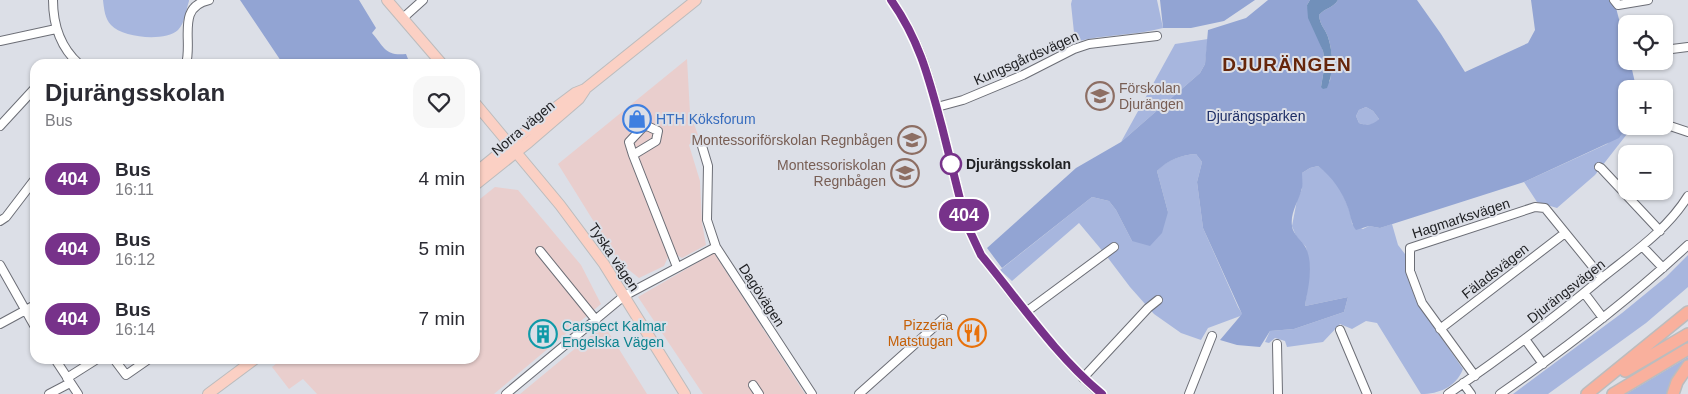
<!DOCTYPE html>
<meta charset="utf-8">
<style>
body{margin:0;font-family:Helvetica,sans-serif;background:#f7f7f7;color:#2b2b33;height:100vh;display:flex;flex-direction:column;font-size:19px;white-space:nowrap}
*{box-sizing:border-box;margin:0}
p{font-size:16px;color:#7c7c81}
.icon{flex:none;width:28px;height:28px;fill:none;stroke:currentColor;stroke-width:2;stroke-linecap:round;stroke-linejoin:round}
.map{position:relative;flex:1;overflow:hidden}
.sheet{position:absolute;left:30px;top:59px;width:450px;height:305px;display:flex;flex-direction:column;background:#fff;border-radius:15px;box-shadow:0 1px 4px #0004}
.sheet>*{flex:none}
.badge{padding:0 10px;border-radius:16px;font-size:18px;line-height:32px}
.controls{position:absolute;left:1618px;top:15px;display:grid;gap:10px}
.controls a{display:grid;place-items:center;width:55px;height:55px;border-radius:10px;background:#fff;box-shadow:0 1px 4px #0004;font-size:25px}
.map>.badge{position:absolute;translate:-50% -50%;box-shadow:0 0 0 2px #fff}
.round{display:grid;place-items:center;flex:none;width:52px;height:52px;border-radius:15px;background:#f7f7f7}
.head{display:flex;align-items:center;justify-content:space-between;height:85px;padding:0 15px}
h1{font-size:24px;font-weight:700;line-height:38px}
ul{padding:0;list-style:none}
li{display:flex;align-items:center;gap:15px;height:70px;padding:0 15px}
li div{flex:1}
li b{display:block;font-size:19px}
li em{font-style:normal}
li .badge{min-width:55px;font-weight:700;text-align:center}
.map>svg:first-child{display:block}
</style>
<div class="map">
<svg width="1688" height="394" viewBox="0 0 1688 394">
<rect width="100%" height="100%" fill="#dcdfe7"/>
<path fill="#e9cecd" d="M687 59 690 113 698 135 689 145 700 181 702 223 706 245 682 258 677 255 668 257 664 266 639 278 619 262 558 164Z
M495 187 518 190 581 265 601 304 494 394H317L303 379 289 389 272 367 282 359H475V203Z
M714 253 805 394H703L638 297Z
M604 325 647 394H520L589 337Z"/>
<path fill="#a7b6de" d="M103 0H189V1C186 10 185 23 178 30 165 42 123 38 111 25 105 19 104 9 103 0Z
M1072 0H1157L1163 28C1134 36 1104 34 1075 42L1071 4Z
M1208 39 1205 64 1200 73 1121 142 1175 44Z
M1366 107 1373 111 1379 119 1375 124 1365 125 1359 123 1356 116 1359 110Z
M1621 128 1627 134 1595 175 1557 208 1537 202 1524 182 1607 144Z
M1196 154 1202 162 1197 182 1203 228 1238 307 1243 315 1208 328 1201 340 1181 333 1154 314 1130 287 1105 254 1079 223 1012 281 1000 270 1092 197 1109 201 1116 210 1132 241 1168 212 1157 171C1167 160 1181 155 1196 154Z
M1318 166C1324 170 1330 175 1334 180 1341 189 1352 212 1352 224L1363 229 1369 226 1380 228 1392 224 1398 245 1405 254 1407 273 1416 301 1463 369C1456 387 1439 394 1421 394L1377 323 1366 321 1352 329 1340 324 1323 342 1287 347 1285 341 1275 338 1269 343 1265 342 1270 331 1294 329 1344 312 1348 297 1305 306 1310 269 1306 247 1296 236 1292 226 1297 200 1302 189V173L1310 168Z
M1688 255V287L1646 323 1548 394H1513L1622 313 1666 277Z
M1688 357V360L1668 394H1626Z"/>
<path fill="#92a4d3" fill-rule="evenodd" d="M240 0H359L376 28 372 33C385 48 385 56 406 54L410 64H283Z
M1160 0H1255L1224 21 1191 28H1163Z
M1268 0H1310L1307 5 1323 51 1325 63 1321 87 1330 81C1332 67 1333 51 1328 37 1325 28 1320 26 1319 15 1325 8 1333 8 1338 0H1417L1441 34 1465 72 1528 43 1535 30 1531 0H1613L1615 4 1626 46V61H1630L1636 87V89H1626L1627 126 1619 138 1524 182 1380 228 1369 226 1356 230C1351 224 1351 216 1348 208 1342 191 1333 178 1318 166L1310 168 1302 173C1302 178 1303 184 1302 188 1299 201 1290 212 1292 226 1293 235 1302 240 1306 248 1314 266 1308 288 1305 306L1348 297 1344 312 1294 329 1270 331 1260 347 1237 345 1220 340 1242 314 1203 228 1197 182 1202 162 1196 154C1181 155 1168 160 1157 171L1168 212 1162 233 1150 246 1132 241 1116 210 1109 201 1092 197 1002 268 987 248 1076 168 1121 142 1200 73 1205 64 1208 30 1246 18ZM1366 107 1373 111 1379 119C1373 125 1367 126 1359 123L1356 116 1359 110Z"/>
<path fill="#7190ba" d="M1310 0H1338C1333 8 1325 8 1319 15 1320 26 1325 28 1328 37 1333 52 1334 73 1327 88L1323 89 1321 87 1325 63 1323 51 1308 18 1307 5Z"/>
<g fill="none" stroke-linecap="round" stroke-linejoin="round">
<defs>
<path id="minor" d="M53 0C53 25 60 47 79 64
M891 0C921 42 929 78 942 127 950 159 958 191 966 223L981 255C1020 303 1055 354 1101 394
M1614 0 1618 5 1648 0
M403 18 423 0
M0 41 56 29
M1664 50 1688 47
M186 64C193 41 176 7 209 0
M937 107 963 100 1023 75 1074 49 1089 44 1157 36
M1664 124 1688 132
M0 126 35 88
M702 146 708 166 707 220 716 247 812 394
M633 155 629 142 645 125 658 131 656 141 633 155 677 267
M1599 167 1601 168 1660 231
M0 221 6 217 35 179
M1642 246 1663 268
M540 251 596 320
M0 265 35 327
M1585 294 1603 318
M1026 312 1114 247
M0 324 35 305
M1440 329 1565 233
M1340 330 1367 394
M1525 339 1543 364
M1277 344 1278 394
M55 359 78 394
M114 359 126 375 149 359
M1475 376 1422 303 1410 271V248L1535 207 1545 208 1602 278
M67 378 97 359
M1083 378 1148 308 1158 300
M1463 383 1471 394
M753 385 759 394
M49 394 70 383
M506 394 624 296 716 247
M859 394 943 319
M1189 394 1212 336
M1448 394C1502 357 1553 319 1603 277 1633 253 1667 230 1688 196
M1500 394C1566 348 1629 300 1688 245"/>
<path id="major" d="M387 0 442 64
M475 103 560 205 604 264 685 394
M475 173 551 111 575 93 585 89 696 0
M475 185 529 142 579 99 585 90
M208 394 255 359"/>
<path id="highway" d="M1625 371 1688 334
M1587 394 1688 312
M1613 394 1688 349
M1673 394 1677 382 1688 366"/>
</defs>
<use href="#minor" stroke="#6c6e76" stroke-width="10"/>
<use href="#major" stroke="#bcbcbd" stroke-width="12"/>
<use href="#highway" stroke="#bcbcbd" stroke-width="14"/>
<use href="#minor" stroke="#fff" stroke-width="8"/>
<use href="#major" stroke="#fbd0c4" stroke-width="10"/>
<use href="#highway" stroke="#f9b09d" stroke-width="11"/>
</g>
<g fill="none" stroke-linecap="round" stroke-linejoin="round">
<defs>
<path id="line" d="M891 0C920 41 929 79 942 127 950 159 958 191 966 223L981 255C1020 302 1055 355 1102 394"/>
</defs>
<use href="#line" stroke="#fff" stroke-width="11"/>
<use href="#line" stroke="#77328a" stroke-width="8"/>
</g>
<defs>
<symbol id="school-ring" viewBox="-11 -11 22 22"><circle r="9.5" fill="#dcdfe7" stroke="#8d6e63" stroke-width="1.5"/><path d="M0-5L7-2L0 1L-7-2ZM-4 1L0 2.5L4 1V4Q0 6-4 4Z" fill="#8d6e63"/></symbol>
<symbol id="shop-ring" viewBox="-11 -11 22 22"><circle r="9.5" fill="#dcdfe7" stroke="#3f7fe0" stroke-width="1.5"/><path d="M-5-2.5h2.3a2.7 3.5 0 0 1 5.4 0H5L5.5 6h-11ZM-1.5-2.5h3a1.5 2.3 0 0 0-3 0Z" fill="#3f7fe0"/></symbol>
<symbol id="restaurant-ring" viewBox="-11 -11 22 22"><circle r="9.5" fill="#dcdfe7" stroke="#e8710a" stroke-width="1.5"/><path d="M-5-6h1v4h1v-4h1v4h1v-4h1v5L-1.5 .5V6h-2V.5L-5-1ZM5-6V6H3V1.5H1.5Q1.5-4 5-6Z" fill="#e8710a"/></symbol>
<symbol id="building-ring" viewBox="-11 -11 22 22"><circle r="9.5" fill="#dcdfe7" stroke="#0f9aa8" stroke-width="1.5"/><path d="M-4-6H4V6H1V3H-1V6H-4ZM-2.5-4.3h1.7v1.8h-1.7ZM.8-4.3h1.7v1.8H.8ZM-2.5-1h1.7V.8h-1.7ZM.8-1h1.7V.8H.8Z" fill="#0f9aa8"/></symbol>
</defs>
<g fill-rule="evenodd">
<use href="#school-ring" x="1084" y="80" width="32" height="32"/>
<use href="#shop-ring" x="621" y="103" width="32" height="32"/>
<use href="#school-ring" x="896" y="124" width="32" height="32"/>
<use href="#school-ring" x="889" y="157" width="32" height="32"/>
<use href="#restaurant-ring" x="956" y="317" width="32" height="32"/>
<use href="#building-ring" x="527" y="318" width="32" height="32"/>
</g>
<circle fill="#fff" stroke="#77328a" stroke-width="2.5" cx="951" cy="164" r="10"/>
<g text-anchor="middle" stroke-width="4" stroke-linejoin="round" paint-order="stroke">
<g font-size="14" fill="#202124" stroke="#dcdfe7">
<text transform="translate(1026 58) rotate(-24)" y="5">Kungsgårdsvägen</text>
<text transform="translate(523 128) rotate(-40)" y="5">Norra vägen</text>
<text transform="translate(1461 218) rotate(-18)" y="5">Hagmarksvägen</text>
<text transform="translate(614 257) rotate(56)" y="5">Tyska vägen</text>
<text transform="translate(1495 271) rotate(-38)" y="5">Fäladsvägen</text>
<text transform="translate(1566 291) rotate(-38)" y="5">Djurängsvägen</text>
<text transform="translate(762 295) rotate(57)" y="5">Dagövägen</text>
</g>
<g font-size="14" fill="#785e54" stroke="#dcdfe7" text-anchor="end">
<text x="1119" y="93" text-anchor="start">Förskolan<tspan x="1119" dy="16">Djurängen</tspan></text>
<text x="893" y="145">Montessoriförskolan Regnbågen</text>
<text x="886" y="170">Montessoriskolan<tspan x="886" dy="16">Regnbågen</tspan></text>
</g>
<g font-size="14" fill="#1d2d65" stroke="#dcdfe7">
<text x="1256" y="121">Djurängsparken</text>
</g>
<g font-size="14" fill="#366cbe" stroke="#dcdfe7" text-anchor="start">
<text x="656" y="124">HTH Köksforum</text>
</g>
<g font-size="14" font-weight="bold" fill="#202124" stroke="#dcdfe7" text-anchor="start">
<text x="966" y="169">Djurängsskolan</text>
</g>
<g font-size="14" fill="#c56008" stroke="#dcdfe7" text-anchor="end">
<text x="953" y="330">Pizzeria<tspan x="953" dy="16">Matstugan</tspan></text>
</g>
<g font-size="14" fill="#0d838f" stroke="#dcdfe7" text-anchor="start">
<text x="562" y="331">Carspect Kalmar<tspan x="562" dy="16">Engelska Vägen</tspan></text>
</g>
<g font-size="19" font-weight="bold" letter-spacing="1" fill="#66260b" stroke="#dcdfe7">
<text x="1287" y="71">DJURÄNGEN</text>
</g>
</g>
</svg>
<div class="controls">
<a><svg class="icon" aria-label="locate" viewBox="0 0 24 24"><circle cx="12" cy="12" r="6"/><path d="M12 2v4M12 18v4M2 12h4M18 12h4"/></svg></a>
<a>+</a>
<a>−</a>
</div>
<b class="badge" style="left:964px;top:215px;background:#77328a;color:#fff">404</b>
<section class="sheet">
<div class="head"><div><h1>Djurängsskolan</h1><p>Bus</p></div><a class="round"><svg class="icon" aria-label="heart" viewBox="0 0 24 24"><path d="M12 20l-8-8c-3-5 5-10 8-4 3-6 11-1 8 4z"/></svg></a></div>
<ul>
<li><span class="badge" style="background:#77328a;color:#fff">404</span><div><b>Bus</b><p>16:11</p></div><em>4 min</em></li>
<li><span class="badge" style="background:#77328a;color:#fff">404</span><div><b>Bus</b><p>16:12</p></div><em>5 min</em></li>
<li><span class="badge" style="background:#77328a;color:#fff">404</span><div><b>Bus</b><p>16:14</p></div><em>7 min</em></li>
</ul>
</section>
</div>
